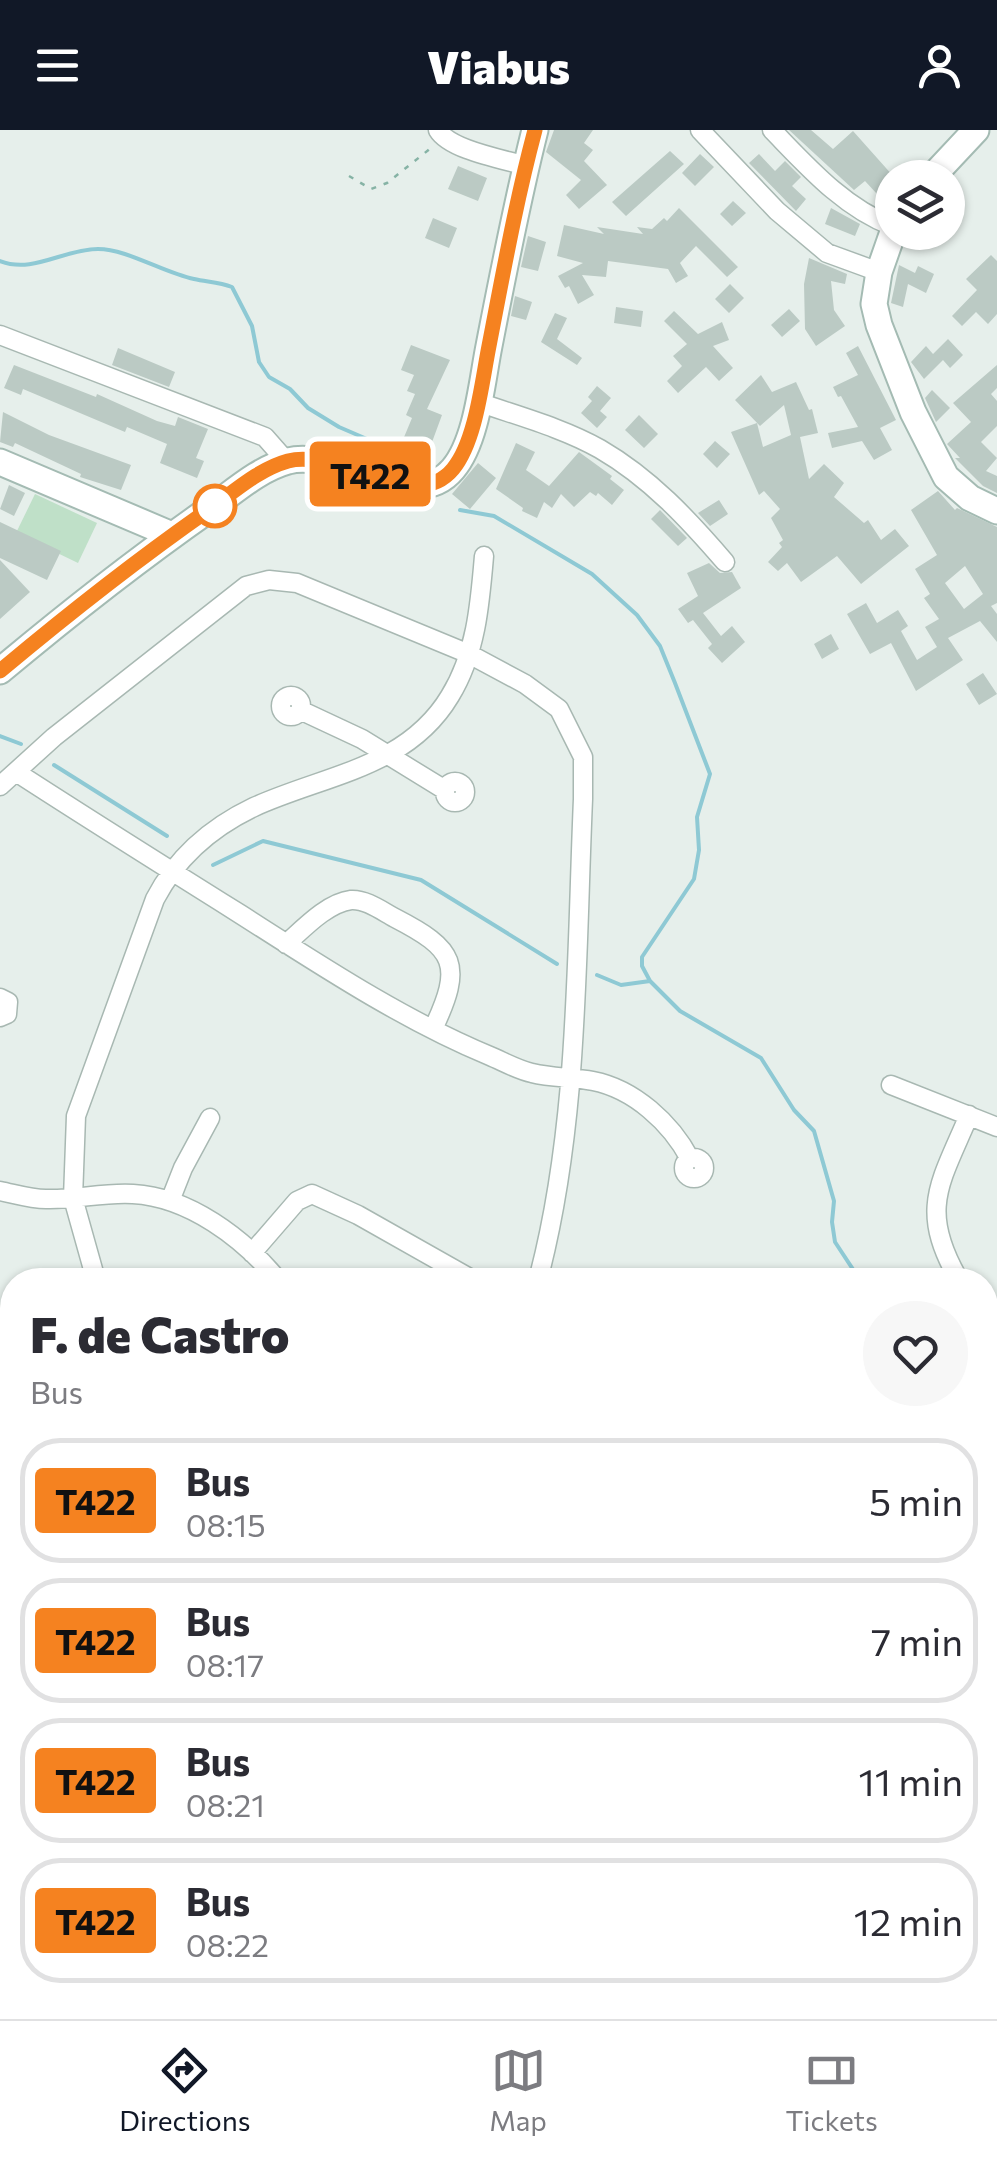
<!DOCTYPE html>
<style>
body{margin:0;font-family:Commissioner,sans-serif;background:#f7f7f7;color:#2b2b33;height:100vh;display:flex;flex-direction:column;font-size:38px;white-space:nowrap}
*{box-sizing:border-box;margin:0}
p{font-size:32px;color:#7c7c81}
.icon{flex:none;width:55px;height:55px;fill:none;stroke:currentColor;stroke-width:2;stroke-linecap:round;stroke-linejoin:round}
.map{position:relative;flex:1;overflow:hidden}
.side{position:absolute;left:0px;top:1138px;width:998px;height:752px;display:flex;flex-direction:column;background:#fff;border-radius:40px 40px 0 0;box-shadow:0 2px 8px #0004}
.side>*{flex:none}
.badge{padding:0 20px;border-radius:8px;font-size:35px;line-height:65px}
.fabs{position:absolute;left:875px;top:30px;display:grid;gap:20px}
.fabs a{display:grid;place-items:center;width:90px;height:90px;border-radius:50%;background:#fff;box-shadow:0 2px 8px #0004;font-size:50px}
.map>.badge{position:absolute;translate:-50% -50%;box-shadow:0 0 0 5px #fff}
.round{display:grid;place-items:center;flex:none;width:105px;height:105px;border-radius:52px;background:#f7f7f7}
.summary{display:flex;align-items:center;justify-content:space-between;height:170px;padding:0 30px}
h1{font-size:48px;font-weight:800;line-height:75px}
ul{padding:0;list-style:none}
li{display:flex;align-items:center;gap:30px;height:125px;margin:0 20px 15px;padding:0 10px;border:5px solid #e1e1e2;border-radius:40px}
li div{flex:1}
li b{display:block;font-size:38px}
li em{font-style:normal}
li .badge{min-width:110px;font-weight:700;text-align:center}
header{display:flex;justify-content:space-between;align-items:center;height:130px;padding:0 30px;background:#111827;color:#fff;font-size:45px;font-weight:800}
.tab-bar{display:flex;justify-content:space-around;align-items:center;height:140px;border-top:2px solid #e1e1e2;background:#fff;font-size:28px;color:#7c7c81}
.tab-bar a{display:grid;justify-items:center;gap:5px}
.tab-bar .on{color:#111827}
.map>svg:first-child{display:block}
</style>
<header><svg class="icon" aria-label="menu" viewBox="0 0 24 24"><path d="M4 6h16M4 12h16M4 18h16"/></svg>Viabus<svg class="icon" aria-label="person" viewBox="0 0 24 24"><circle cx="12" cy="8" r="4"/><path d="M4 21q1-7 8-7t8 7"/></svg></header>
<div class="map">
<svg width="997" height="1889" viewBox="0 0 997 1889">
<rect width="100%" height="100%" fill="#e6efeb"/>
<path fill="#bfe0c8" d="M35 364 97 393 78 433 16 403Z"/>
<g fill="none" stroke-linecap="round" stroke-linejoin="round">
<path stroke="#8ec9d4" stroke-width="4" d="M0 131C33 144 64 119 98 119 127 119 164 143 194 149 207 152 219 152 232 157L252 196 259 232 269 247 290 259 308 278 339 297 418 331
M460 380 494 386 592 444 637 485 660 516 675 553 710 644 697 687 699 720 694 749 642 827V836L650 851 680 881 761 928 794 980 814 1001 834 1071 832 1092 835 1112 860 1150
M0 606 21 614
M54 635 167 706
M213 735 263 711 421 750 557 834
M597 845 621 855 650 851
M985 1385 990 1396 991 1421
M985 1671V1697
M985 1829 989 1889"/>
<path stroke="#8ec9d4" stroke-width="25" d="M848 1878 867 1889"/>
</g>
<path fill="#bbcac4" fill-rule="evenodd" d="M554 0H593L584 13 593 20 584 31 607 55 579 79 566 65 581 50 546 22Z
M789 0H811L833 19 853 1 894 47 877 64 865 51 854 60Z
M670 21 684 34 626 86 612 72Z
M700 24 714 37 695 56 682 43Z
M759 24 775 41 785 31 801 47 792 56 806 69 796 81 749 33Z
M458 36 487 48 478 71 448 59Z
M733 71 746 83 732 96 720 84Z
M679 78 738 137 727 147 696 116 680 133 688 146 676 153 668 139 608 131 606 147 582 145 594 165 578 174 569 156 565 158 558 146 583 133 557 126 564 95 604 104 597 97 643 104 637 97 652 99 664 88 667 91Z
M831 78 860 94 855 106 825 94Z
M433 88 457 98 449 118 425 108Z
M528 106 546 112 538 141 521 137Z
M991 125 997 131V184L988 194 976 182 962 196 952 186 977 160 966 149Z
M809 128 847 144 845 154 831 151 834 180 845 196 816 216 805 199 804 154Z
M899 135 915 143 918 136 934 144 926 163 908 154 903 177 891 173Z
M730 154 744 168 729 183 715 169Z
M515 166 532 172 526 190 511 186Z
M616 177 643 181 641 197 614 193Z
M789 179 800 191 782 207 771 195Z
M674 181 698 204 722 192 729 210 713 216 733 238 719 251 706 237 678 263 667 251 682 236 673 226 687 214 664 191Z
M555 183 567 188 557 209 582 228 577 235 541 212Z
M948 209 963 225 950 238 943 230 924 249 911 232 926 216 933 224Z
M411 215 450 230 427 279 442 285 428 323 402 312 412 288 406 285 415 264 407 261 414 245 401 240Z
M858 216 896 290 880 298 892 320 874 330 862 311 832 318 828 303 858 297 841 266 838 267 833 257 858 245 846 223Z
M118 218 175 242 169 257 112 235Z
M14 235 96 267 97 264 157 291 175 296 178 287 208 299 196 328 204 331 197 348 160 333 167 314 127 297 125 302 23 259 21 265 4 258Z
M997 235V258L991 264 997 271V296L981 312 997 328 986 341 997 346V363L983 356 955 328H960L947 314 971 292 953 273Z
M761 245 772 262 796 252 809 280 812 279 818 303 800 307 809 349 824 334 844 353 834 367 864 393 868 390 881 410 895 399 909 416 861 454 837 426 801 452 787 433 778 441 768 432 782 417 779 413 783 410 771 388 780 379 764 361 759 365 731 302 757 293 763 317 791 305 784 275 760 296 735 270Z
M597 256 611 268 600 281 607 287 597 298 581 283 592 271 588 267Z
M932 260 950 278 936 292 925 268Z
M3 282 49 305 131 335 121 360 80 347 81 344 15 313 13 317 0 312Z
M639 285 658 304 644 318 625 300Z
M715 311 730 324 717 338 703 324Z
M516 313 535 322 526 340 549 356 579 322 612 346 610 349 624 360 612 375 598 363 596 366 590 362 574 377 561 364 552 378 544 372 537 388 522 381 523 378 496 359Z
M478 333 496 348 470 379 452 364Z
M9 355 25 363 14 386 0 379Z
M938 361 955 380 957 378 997 397V473L991 476 997 484V512L980 491 948 508 963 530 916 561 891 513 870 524 847 484 866 473 877 493 898 480 908 496 901 501 917 530 937 517 925 497 939 489 924 468 930 464 915 439 937 425 911 380ZM965 436 983 464 964 479 945 453Z
M719 370 728 384 710 396 698 383Z
M660 380 687 408 678 416 651 389Z
M0 392 61 421 47 450 0 428Z
M0 430 30 462 0 489Z
M709 433 720 443 732 442 741 458 703 483 721 506 732 496 745 512 722 533 708 518 712 514 693 490 688 493 678 479 698 466 687 443Z
M831 504 839 519 822 529 814 514Z
M983 543 997 564 979 575 966 554Z"/>
<g fill="none" stroke-linecap="round" stroke-linejoin="round">
<defs>
<path id="street" d="M438 0C450 20 503 29 526 36
M700 0 777 81 827 123 879 142
M772 0C807 36 844 78 892 96
M0 205 265 307 287 332
M478 272C518 286 563 298 600 319 650 348 688 389 725 432
M281 576a10 10 0 1 1 20 0a10 10 0 1 1-20 0Z
M300 580 362 609 445 660
M16 642C90 690 165 737 240 784 320 835 403 890 490 926 504 932 518 940 532 943 552 948 573 947 593 951 634 959 671 993 690 1029
M445 662a10 10 0 1 1 20 0a10 10 0 1 1-20 0Z
M0 656 54 607 246 456 269 450 297 453 469 524 525 554 559 579 583 627V669C576 828 579 995 538 1150
M286 814C303 799 327 773 351 770 366 769 382 781 395 788 455 819 464 834 433 899
M0 868 8 872 7 884 0 887
M891 955 997 997
M684 1038a10 10 0 1 1 20 0a10 10 0 1 1-20 0Z
M0 1061C15 1064 31 1069 46 1069 75 1070 104 1062 133 1064 189 1067 243 1108 278 1150
M170 1071 183 1038 210 988
M252 1123 297 1071 312 1064 358 1085 473 1150
M96 1150 73 1068 76 986 155 769C177 727 212 697 254 677 324 645 407 638 450 566 476 524 480 474 484 426
M959 1150C918 1079 940 1054 969 985
M985 1195 997 1213
M0 1258 12 1286
M0 1316 12 1311
M985 1447 997 1453
M0 1527 12 1485
M0 1700 12 1686
M0 1766 12 1775
M160 1878 177 1889
M278 1889 283 1878
M440 1889 445 1878
M647 1889 661 1885 679 1889"/>
<path id="secondary" d="M931 48 976 0
M893 102 879 142 874 174 879 195 913 282 946 347 970 368 997 381
M0 332 172 405
M0 541C68 484 138 429 211 378 235 361 259 339 288 331 341 318 414 386 453 339 477 311 482 251 489 216 503 144 517 71 535 0"/>
</defs>
<use href="#street" stroke="#a8b8b2" stroke-width="21"/>
<use href="#secondary" stroke="#a4bbb3" stroke-width="29"/>
<path stroke="#86b3a5" stroke-width="2.5" stroke-dasharray="5 8" stroke-linecap="butt" d="M349 46 371 59 387 53 431 18"/>
<use href="#street" stroke="#fff" stroke-width="18"/>
<use href="#secondary" stroke="#fff" stroke-width="25"/>
</g>
<g fill="none" stroke-linecap="round" stroke-linejoin="round">
<defs>
<path id="line" d="M0 541C68 484 138 429 211 378 235 361 259 339 288 331 341 318 414 386 453 339 476 311 482 251 489 216 503 144 516 71 535 0"/>
</defs>
<use href="#line" stroke="#fff" stroke-width="22"/>
<use href="#line" stroke="#f58220" stroke-width="15"/>
</g>
<circle fill="#fff" stroke="#f58220" stroke-width="5" cx="215" cy="376" r="20"/>
</svg>
<div class="fabs">
<a><svg class="icon" aria-label="layers" viewBox="0 0 24 24"><path d="M12 4l9 5-9 5-9-5zM3 14l9 5 9-5"/></svg></a>
</div>
<b class="badge" style="left:370px;top:344px;background:#f58220;color:#111">T422</b>
<section class="side">
<div class="summary"><div><h1>F. de Castro</h1><p>Bus</p></div><a class="round"><svg class="icon" aria-label="heart" viewBox="0 0 24 24"><path d="M12 20l-8-8c-3-5 5-10 8-4 3-6 11-1 8 4z"/></svg></a></div>
<ul>
<li><span class="badge" style="background:#f58220;color:#111">T422</span><div><b>Bus</b><p>08:15</p></div><em>5 min</em></li>
<li><span class="badge" style="background:#f58220;color:#111">T422</span><div><b>Bus</b><p>08:17</p></div><em>7 min</em></li>
<li><span class="badge" style="background:#f58220;color:#111">T422</span><div><b>Bus</b><p>08:21</p></div><em>11 min</em></li>
<li><span class="badge" style="background:#f58220;color:#111">T422</span><div><b>Bus</b><p>08:22</p></div><em>12 min</em></li>
</ul>
</section>
</div>
<nav class="tab-bar">
<a class="on"><svg class="icon" aria-label="directions" viewBox="0 0 24 24"><path d="M12 3l9 9-9 9-9-9zM9 14v-3h6M13 9l2 2-2 2"/></svg>Directions</a>
<a><svg class="icon" aria-label="map" viewBox="0 0 24 24"><path d="M3 6l6-2 6 2 6-2v14l-6 2-6-2-6 2zM9 4v14M15 6v14"/></svg>Map</a>
<a><svg class="icon" aria-label="tickets" viewBox="0 0 24 24"><path d="M3 7h18v10H3zM15 7v10"/></svg>Tickets</a>
</nav>
